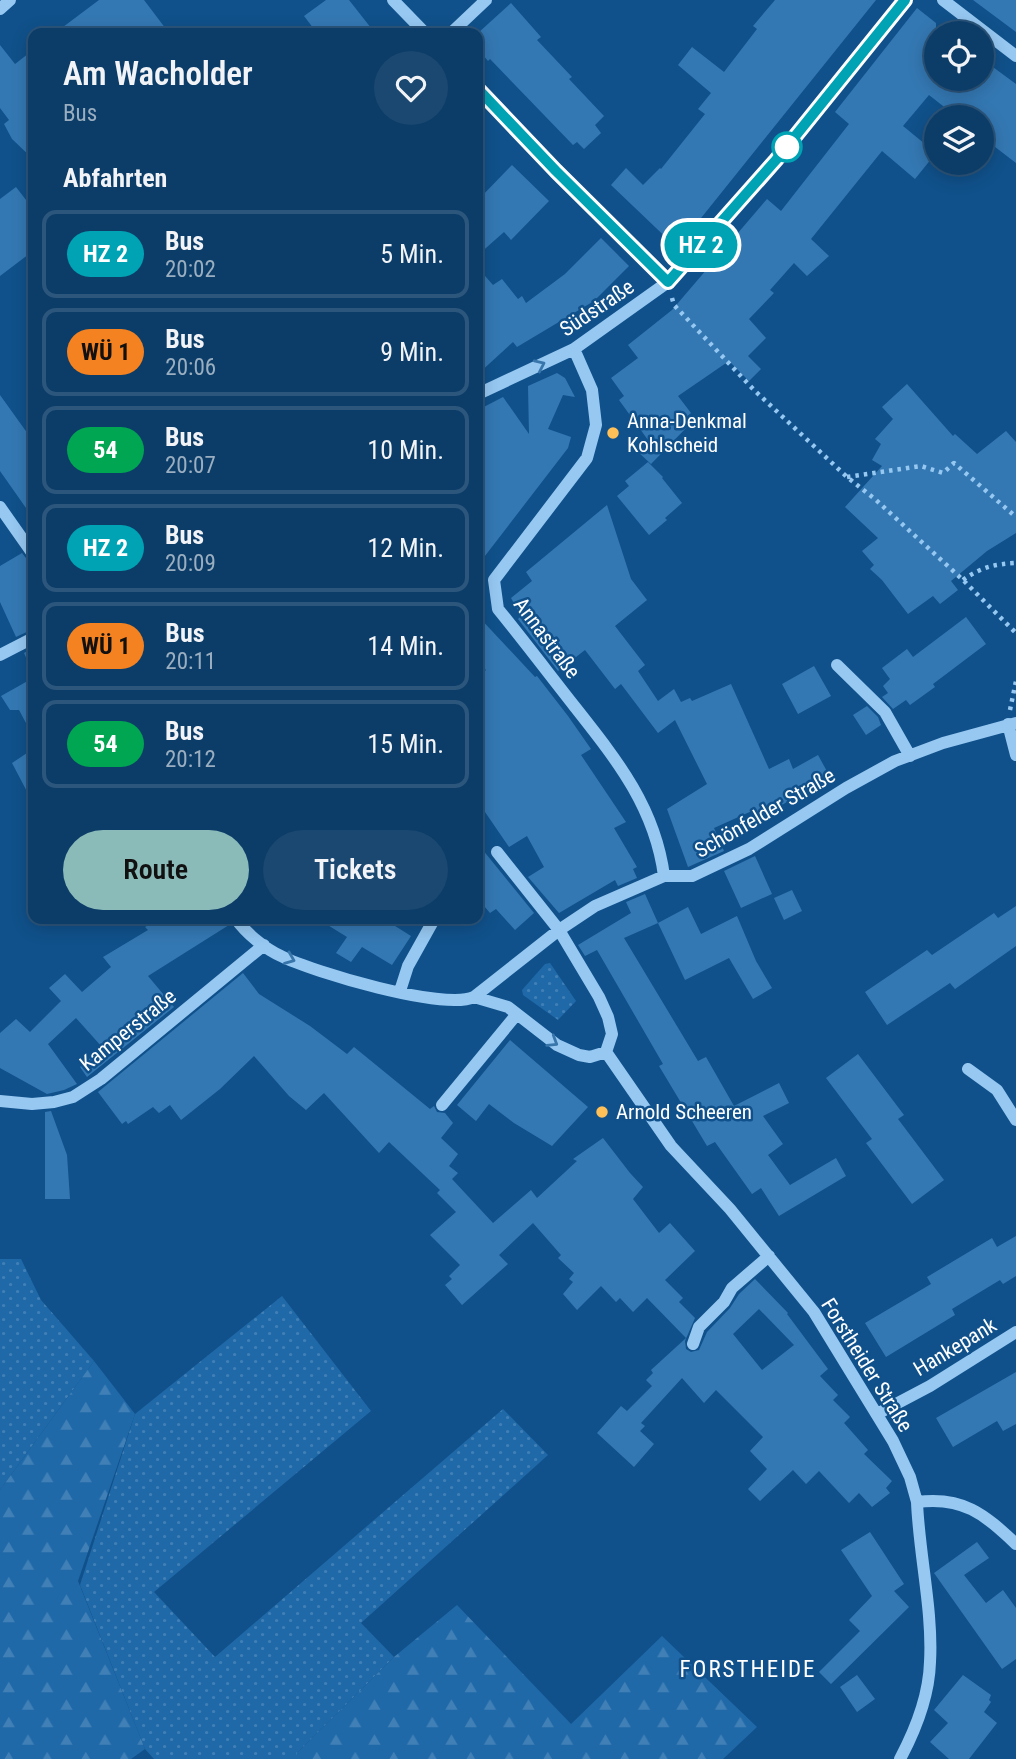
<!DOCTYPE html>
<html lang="de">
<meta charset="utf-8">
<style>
body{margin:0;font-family:"Roboto Condensed",sans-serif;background:#1a4871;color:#f1f3f6;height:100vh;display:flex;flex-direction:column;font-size:26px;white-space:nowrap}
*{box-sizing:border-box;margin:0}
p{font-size:23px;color:#9aaec0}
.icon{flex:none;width:38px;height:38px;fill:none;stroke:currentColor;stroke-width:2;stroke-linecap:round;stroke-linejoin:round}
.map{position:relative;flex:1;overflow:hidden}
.sheet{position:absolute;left:28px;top:28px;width:455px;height:896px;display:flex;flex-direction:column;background:#0c3d68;border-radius:14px;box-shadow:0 4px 18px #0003,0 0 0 2px #2c567c}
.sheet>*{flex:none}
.badge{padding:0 14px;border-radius:23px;font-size:24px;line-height:46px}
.controls{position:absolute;left:924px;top:21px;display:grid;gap:14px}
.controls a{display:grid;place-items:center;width:70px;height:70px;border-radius:50%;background:#0c3d68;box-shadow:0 4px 18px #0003,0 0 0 2px #2c567c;font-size:35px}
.map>.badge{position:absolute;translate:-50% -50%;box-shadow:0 0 0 4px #fff}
h2{padding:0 35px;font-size:26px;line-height:63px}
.round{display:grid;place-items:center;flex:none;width:74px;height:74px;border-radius:37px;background:#1a4871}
.overview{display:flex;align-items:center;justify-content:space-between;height:119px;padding:0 35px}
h1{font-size:33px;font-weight:600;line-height:52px}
.action{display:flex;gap:14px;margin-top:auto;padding:14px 35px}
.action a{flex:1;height:80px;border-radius:42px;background:#8bbbb9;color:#111;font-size:28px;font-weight:600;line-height:80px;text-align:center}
.action a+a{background:#1a4871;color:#f1f3f6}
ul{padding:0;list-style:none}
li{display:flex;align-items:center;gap:21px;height:88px;margin:0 14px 10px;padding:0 21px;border:4px solid #2c567c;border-radius:14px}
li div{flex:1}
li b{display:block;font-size:26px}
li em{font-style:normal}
li .badge{min-width:77px;font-weight:700;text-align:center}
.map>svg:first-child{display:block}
</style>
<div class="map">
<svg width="1016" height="1759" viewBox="0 0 1016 1759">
<defs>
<pattern id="grass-dots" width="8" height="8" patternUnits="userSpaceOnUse" patternTransform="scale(1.75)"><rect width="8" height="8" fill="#1f69a9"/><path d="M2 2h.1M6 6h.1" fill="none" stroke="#4180b6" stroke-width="1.8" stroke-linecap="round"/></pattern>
<pattern id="forest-firs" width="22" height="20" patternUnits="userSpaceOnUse" patternTransform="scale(1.75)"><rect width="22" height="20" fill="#1f69a9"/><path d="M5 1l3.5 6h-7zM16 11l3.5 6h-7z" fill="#4180b6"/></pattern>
</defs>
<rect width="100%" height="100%" fill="#10518b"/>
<path fill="url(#grass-dots)" d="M550 963 576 1001 558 1020 523 995 522 990 545 964Z
M0 1259H21L41 1300 94 1361 0 1490Z
M282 1296 371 1411 154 1592 215 1657 503 1409 548 1455 361 1623 394 1657 297 1753 302 1759H154L145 1749 80 1585 135 1414Z"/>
<path fill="url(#forest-firs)" d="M94 1361 135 1414 78 1581 145 1749 131 1759H0V1490Z
M457 1605 571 1724 662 1636 757 1727 723 1759H302L296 1754 394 1657Z"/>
<path fill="#3478b3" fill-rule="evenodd" d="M99 0H144L169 33H55Z
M326 0H349L375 33H317L304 16Z
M775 0H876L677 248 611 185 626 168 643 185 660 168 661 169 705 114 698 109 711 93 678 65 692 47 724 72 757 29 753 26Z
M973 0H1016V32Z
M511 3 541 37 537 40 572 77 569 79 604 116 595 125 601 133 584 149 577 142 573 145 490 59 488 61 478 49V33Z
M917 8 936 23V79H982V59L1016 84V163L982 137V117H957L929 95 903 126 936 153 915 179 882 151 811 239 829 256 807 276 794 263 770 290 774 293 749 319 766 338 748 356 761 369 749 381 729 361 678 396 691 413 684 419 689 425 651 464 637 451 648 440 619 400 624 396 611 378 638 358 628 345 672 310 767 199 781 211 849 124 835 112Z
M0 45 15 64 33 50V159L12 139 4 124 9 120 0 108Z
M512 165 549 201 511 240 504 232 478 255V200Z
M16 187 33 209V251L0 276V199Z
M601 238 629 266 594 301 517 347 513 342 478 374V268L493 285 502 279 518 299 522 296 526 303 565 274Z
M557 373 565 378 575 397 563 395 548 429 571 437 568 448 478 565V410L503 397 529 434 528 386Z
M907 384 953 436 955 434 977 454 1006 431 1016 442V533L987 551 951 581 958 590 940 604 933 596 908 614 882 580 870 569 874 565 862 551 878 538 845 507 882 466 872 460 881 444 875 439 893 419 882 407Z
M0 395 33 441V518L0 471Z
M648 462 663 477 662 478 682 503 665 518 667 520 649 535 617 496 629 486 625 481Z
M607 505 631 579 647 600 615 626 645 665 638 671 658 701 674 689 681 702 690 698 692 701 731 684 769 769 789 759 793 769 818 755 829 775 760 819 754 810 714 828 724 851 688 867 667 809 707 784 675 720 658 733 621 684 615 689 585 650 558 671 518 619 521 616 511 598 532 581 526 572Z
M22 553 29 562 33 563V565L27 569 33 578V629L16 637 0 602V566Z
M478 616 535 677 537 676 568 716 591 749 581 755 626 822 614 828 637 867 633 869 637 878 618 886 615 880 559 913 528 877 544 867 527 836 509 847 485 812 478 818V677L486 670 478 661Z
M966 617 986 644 933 684 935 687 910 705 906 700 893 709 882 697 888 693 883 686 890 679 882 668 907 649 913 657Z
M33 648V673L24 653Z
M814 666 831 696 798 714 782 684Z
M33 678V736L19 710H10L1 696Z
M867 706 878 717 881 725 866 735 853 715Z
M33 749V803L12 763Z
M478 844 534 913 515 930 496 909 490 913 478 899Z
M755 856 772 894 741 908 724 871Z
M792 890 802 911 784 920 774 898Z
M645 894 658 923 624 938 698 1061 706 1057 734 1106 779 1083 789 1103 763 1116 783 1144 768 1155 790 1185 836 1158 846 1176 779 1216 761 1188 752 1194 715 1142 707 1146 659 1066 663 1064 597 950 585 956 578 945 631 913 626 902Z
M1016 906V946L955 989 950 983 887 1025 865 992 927 950 932 955 994 913 998 918Z
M688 907 701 934 737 916 756 961 772 988 753 999 729 958 685 980 658 923Z
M159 919H227L229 925 148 976 174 1007 87 1077 80 1067 102 1047 76 1018 48 1044 77 1084 64 1090 47 1094 0 1068V1033L16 1019 30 1032 61 1001 49 988 65 974 82 992 111 967 103 957 148 930 145 927Z
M318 919H384L411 936 392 965 362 947 351 962 336 953 347 937Z
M243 973 259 994 310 1026 347 1054 354 1047 430 1109 434 1106 437 1112 445 1113 453 1123 441 1138 458 1154 449 1166 458 1173 452 1179 493 1223 531 1190 537 1198 577 1161 573 1159 603 1138 630 1173 643 1187 633 1199 659 1233 670 1223 695 1251 665 1280 683 1298 679 1302 695 1318 685 1341 686 1349 691 1352 699 1350 707 1332 730 1308 739 1294 755 1279 788 1313 787 1314 828 1369 820 1376 838 1395 833 1400 850 1417 844 1423 868 1450 864 1454 892 1481 886 1488 890 1493 872 1507 859 1493 849 1503 819 1471 806 1484 793 1470 760 1501 748 1489 767 1469 750 1451 763 1437 716 1390 704 1403 682 1378 641 1423 645 1426 640 1431 654 1444 634 1467 597 1433 621 1406 627 1411 652 1386 646 1380 653 1373 651 1370 686 1338 647 1298 633 1312 620 1298 616 1302 601 1286 577 1310 563 1294 573 1282 569 1279 574 1273 558 1258 561 1255 533 1223 499 1255 508 1264 462 1305 445 1285 452 1279 449 1276 460 1265 430 1235 456 1212 437 1193 440 1190 389 1142 379 1153 324 1093 306 1110 289 1096 254 1056 220 1089 181 1120 170 1105 159 1113 153 1107 128 1124 126 1121 122 1124 98 1092ZM759 1309 794 1345 762 1370 733 1334Z
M510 1040 588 1107 552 1146 514 1123 489 1104 476 1121 457 1105Z
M858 1054 904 1115 898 1119 944 1180 912 1204 866 1143 872 1139 826 1078Z
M51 1111 67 1155 70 1199H45V1112Z
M1016 1236V1276L1003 1284 1000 1280 952 1309 955 1315 886 1357 865 1323 931 1284 927 1277 992 1238 997 1247Z
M1016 1372V1424L1003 1431 997 1421 953 1447 936 1418Z
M870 1532 904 1584 894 1591 909 1607 831 1684 819 1672 860 1631 849 1620 872 1596 841 1550Z
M977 1542 989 1558 964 1575 986 1603 1003 1590 1016 1608V1659L1002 1669 934 1573Z
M857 1675 875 1699 857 1712 840 1687Z
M963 1675 991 1695 989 1700 991 1702 984 1712 997 1723 969 1759H949L930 1742 948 1723 934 1710Z"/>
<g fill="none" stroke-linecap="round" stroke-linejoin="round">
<path stroke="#96c8f2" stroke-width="4.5" stroke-dasharray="3.5 5" stroke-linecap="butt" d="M672 298 674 305 754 390 847 477 876 500 963 580 1016 633
M847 477 921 466 943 473 954 463 1016 517
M963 580C981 567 995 564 1016 563
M1010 710 1016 681"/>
<path stroke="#96c8f2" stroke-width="12" d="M393 0 425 33
M943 0 1016 56
M0 9 10 0
M451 33 486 0
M478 89 556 171 668 282
M574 349 592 390 596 425 587 458 494 580 498 609C524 641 549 674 575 707 616 759 655 807 664 876
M478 394 574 349 668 282 776 160 905 0
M0 507 33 554
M0 655 33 638
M837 665 885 712 910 756
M1008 724 1016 755
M236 919C246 933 265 949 281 956 313 972 444 1011 474 997L559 930 595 906 664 876H692L749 849 846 788 895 761 943 743 1016 723
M400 991 408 966 432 923
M474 997 508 1007 557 1045 579 1055 590 1057 606 1052 612 1034 608 1017 599 997 559 930 497 852
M606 1052 671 1146 730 1209 814 1312 893 1441 910 1477 917 1502C919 1554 933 1611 930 1662 929 1697 916 1729 900 1759
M968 1069 997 1090 1016 1120
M0 1101 32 1104 54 1102 73 1097 101 1079 264 945
M442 1105 517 1014
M693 1344 699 1327 724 1302 732 1288 769 1256
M877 1414 930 1386 1016 1332
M917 1502C963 1496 984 1514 1016 1544"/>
</g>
<defs><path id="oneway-chevron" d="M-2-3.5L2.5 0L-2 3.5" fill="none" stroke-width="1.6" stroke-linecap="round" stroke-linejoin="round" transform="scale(1.75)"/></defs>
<g stroke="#3875aa">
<use href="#oneway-chevron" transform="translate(540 365) rotate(-25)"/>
<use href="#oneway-chevron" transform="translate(290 959) rotate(22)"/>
<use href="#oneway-chevron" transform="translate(553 1042) rotate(32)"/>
</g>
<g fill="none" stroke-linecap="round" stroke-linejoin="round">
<defs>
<path id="line" d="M478 89 556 171 668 282 776 160 905 0"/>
</defs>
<use href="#line" stroke="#fff" stroke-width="16"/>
<use href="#line" stroke="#00a3b4" stroke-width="10"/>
</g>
<circle fill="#fff" stroke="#00a3b4" stroke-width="3.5" cx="787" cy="147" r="14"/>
<g fill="#ffc057" stroke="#10518b" stroke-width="2.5">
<circle cx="613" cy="433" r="7"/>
<circle cx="602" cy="1112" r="7"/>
</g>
<g text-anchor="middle" stroke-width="5" stroke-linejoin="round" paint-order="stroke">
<g font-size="21" fill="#fff" stroke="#10518b">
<text transform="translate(597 308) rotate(-34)" y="7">Südstraße</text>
<text transform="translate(547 638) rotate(53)" y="7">Annastraße</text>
<text transform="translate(765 813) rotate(-30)" y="7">Schönfelder Straße</text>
<text transform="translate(128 1030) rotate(-39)" y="7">Kamperstraße</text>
<text transform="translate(955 1347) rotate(-31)" y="7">Hankepank</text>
<text transform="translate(867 1365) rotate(58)" y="7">Forstheider Straße</text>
</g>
<g font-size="21" fill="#fff" stroke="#10518b" text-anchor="start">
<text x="627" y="428">Anna-Denkmal<tspan x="627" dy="24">Kohlscheid</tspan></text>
<text x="616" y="1119">Arnold Scheeren</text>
</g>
<g font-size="23" letter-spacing="2" fill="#fff" stroke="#10518b">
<text x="748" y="1677">FORSTHEIDE</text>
</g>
</g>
</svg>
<div class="controls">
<a><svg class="icon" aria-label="locate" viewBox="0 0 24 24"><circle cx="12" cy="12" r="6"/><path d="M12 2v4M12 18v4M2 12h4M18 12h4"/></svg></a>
<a><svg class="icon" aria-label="layers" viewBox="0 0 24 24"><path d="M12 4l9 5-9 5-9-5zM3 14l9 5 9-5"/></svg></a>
</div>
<b class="badge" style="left:701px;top:245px;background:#00a3b4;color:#fff">HZ 2</b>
<section class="sheet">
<div class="overview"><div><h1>Am Wacholder</h1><p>Bus</p></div><a class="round"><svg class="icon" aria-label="heart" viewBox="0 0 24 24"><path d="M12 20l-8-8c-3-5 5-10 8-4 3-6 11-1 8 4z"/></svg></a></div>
<h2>Abfahrten</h2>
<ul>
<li><span class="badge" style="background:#00a3b4;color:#fff">HZ 2</span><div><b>Bus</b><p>20:02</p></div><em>5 Min.</em></li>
<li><span class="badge" style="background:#f58220;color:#111">WÜ 1</span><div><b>Bus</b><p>20:06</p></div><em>9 Min.</em></li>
<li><span class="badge" style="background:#00a651;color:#fff">54</span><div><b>Bus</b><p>20:07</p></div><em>10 Min.</em></li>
<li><span class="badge" style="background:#00a3b4;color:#fff">HZ 2</span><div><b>Bus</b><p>20:09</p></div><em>12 Min.</em></li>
<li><span class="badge" style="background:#f58220;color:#111">WÜ 1</span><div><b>Bus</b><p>20:11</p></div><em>14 Min.</em></li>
<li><span class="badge" style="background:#00a651;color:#fff">54</span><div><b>Bus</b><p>20:12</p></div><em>15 Min.</em></li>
</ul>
<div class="action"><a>Route</a><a>Tickets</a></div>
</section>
</div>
